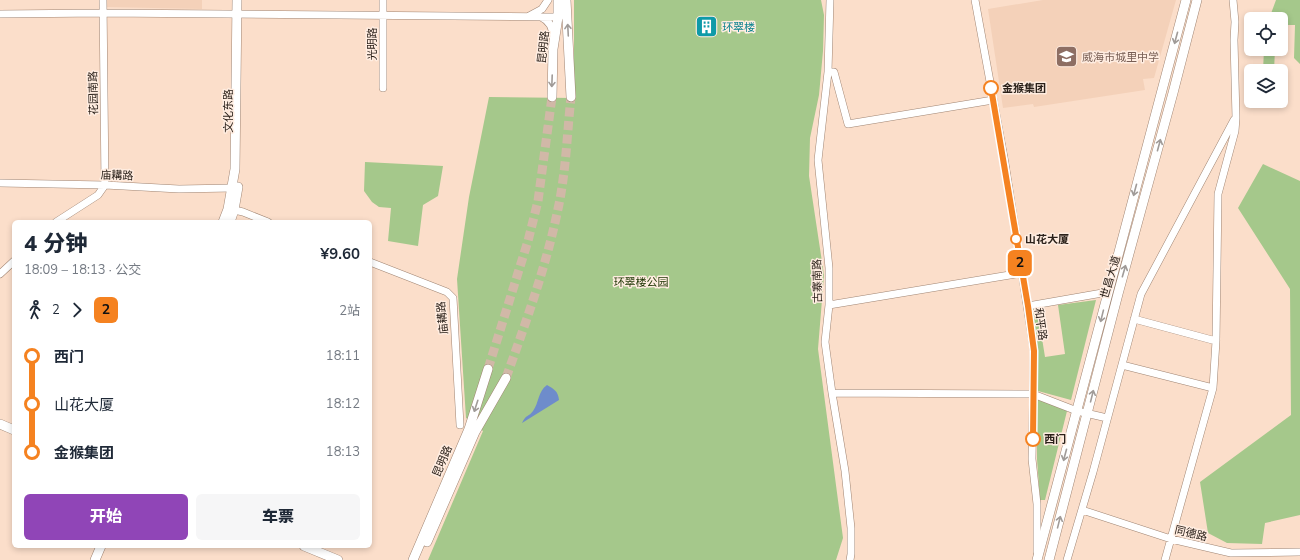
<!DOCTYPE html>
<html lang="zh">
<meta charset="utf-8">
<style>
body{margin:0;font-family:"Nunito Sans","Noto Sans SC",sans-serif;background:#f6f6f7;color:#1f2937;height:100vh;display:flex;flex-direction:column;font-size:15px;white-space:nowrap}
*{box-sizing:border-box;margin:0}
p{font-size:13px;color:#747a83}
.icon{flex:none;width:22px;height:22px;fill:none;stroke:currentColor;stroke-width:2;stroke-linecap:round;stroke-linejoin:round}
.map{position:relative;flex:1;overflow:hidden}
.side{position:absolute;left:12px;top:220px;width:360px;height:328px;display:flex;flex-direction:column;background:#fff;border-radius:6px;box-shadow:0 2px 6px #0003}
.side>*{flex:none}
.badge{padding:0 8px;border-radius:6px;font-size:14px;line-height:26px}
.buttons{position:absolute;left:1244px;top:12px;display:grid;gap:8px}
.buttons a{display:grid;place-items:center;width:44px;height:44px;border-radius:6px;background:#fff;box-shadow:0 2px 6px #0003;font-size:20px}
.map>.badge{position:absolute;translate:-50% -50%;box-shadow:0 0 0 2px #fff}
.legs{display:flex;align-items:center;gap:6px;height:44px;padding:0 12px;font-size:13px}
.legs p{margin-inline-start:auto}
.overview{display:flex;align-items:center;justify-content:space-between;height:68px;padding:0 12px}
h1{font-size:22px;font-weight:800;line-height:30px}
.button{display:flex;gap:8px;margin-top:auto;padding:8px 12px}
.button a{flex:1;height:46px;border-radius:6px;background:#9045b7;color:#fff;font-size:16px;font-weight:800;line-height:46px;text-align:center}
.button a+a{background:#f6f6f7;color:#1f2937}
ul{padding:0 12px;list-style:none}
li{display:flex;align-items:center;gap:14px;height:48px;font-size:15px}
li i{display:grid;place-items:center;width:6px;height:100%;margin:0 5px;background:currentColor}
li i::after{content:'';width:10px;height:10px;margin:-5px;border:3px solid;border-radius:50%;background:#fff}
li p{margin-inline-start:auto}
li:first-child i{background:linear-gradient(#0000 50%,currentColor 0)}
li:last-child i{background:linear-gradient(currentColor 50%,#0000 0)}
.map>svg:first-child{display:block}
</style>
<div class="map">
<svg width="1300" height="560" viewBox="0 0 1300 560">
<rect width="100%" height="100%" fill="#fbdeca"/>
<path fill="#f4d1b9" d="M106 0H202V9L106 7Z
M1043 0H1176L1154 78 1143 79 1145 90 1034 107 1033 104 1003 108 988 9Z"/>
<path fill="#a5c88b" d="M574 0H821L824 15 823 51 819 95 810 138 809 176 824 275 818 349 843 538 836 560H428L483 431 466 418 457 279 469 197 489 97 574 98Z
M1276 0H1300V64L1294 58 1295 25H1281V19H1269Z
M1264 49H1275L1274 71H1263Z
M365 162 443 166 438 196 423 205 418 246 388 241 391 208 379 207 372 202 364 191Z
M1263 164 1300 181V515L1265 523 1262 544 1227 543 1208 533 1200 482 1291 415 1290 289 1238 208Z
M1096 300 1071 400 1038 391 1037 359 1030 308 1037 307 1045 357 1065 354 1058 305Z
M1037 398 1067 411 1045 500H1040L1037 459Z"/>
<path fill="#6e8ccb" d="M547 385C554 389 558 391 559 400L522 423C526 414 529 417 533 411 539 403 538 391 547 385Z"/>
<g fill="none" stroke-linecap="round" stroke-linejoin="round">
<path stroke="#d1b8a7" stroke-width="9" stroke-dasharray="9 4.5" stroke-linecap="butt" d="M488 369 528 241 538 201 552 97
M506 378C526 322 546 267 558 209 566 172 567 134 571 97"/>
<defs>
<path id="minor" d="M383 0V88
M830 0 828 72 818 160 829 268V305L825 342 832 393 845 471 851 528V554L850 560
M975 0 1005 163 1034 351 1032 459 1037 504V552
M0 14 103 13 558 17 562 15
M529 16 542 9 548 0
M541 17C550 21 553 28 553 37
M828 72H834L848 124 993 100
M0 183 105 185 179 189 232 188
M230 209 243 212 268 222
M56 222 98 195 105 185 103 0
M370 262 447 292 453 298 460 425
M0 274 14 261
M829 305 1022 273
M1028 306 1108 292
M1134 319 1216 341
M1122 365 1213 388
M832 393 1033 394 1077 411 1107 418
M1082 510 1171 539 1231 553 1300 552
M1067 560 1093 472 1141 294 1234 120
M1165 560 1213 388 1216 341 1218 194 1235 131 1236 118 1234 40 1235 22 1233 0"/>
<path id="major" d="M566 0 571 97
M552 97 553 49 558 17V0
M223 222 228 209 235 169 237 0
M230 222 234 210 238 187
M0 424 14 430
M427 542 475 432 506 378
M304 546 338 560
M95 560 101 546
M413 560 469 429 488 369
M1037 560 1186 0
M1049 560 1118 294 1173 93 1197 0"/>
</defs>
<use href="#minor" stroke="#a08573" stroke-width="8"/>
<use href="#major" stroke="#a08573" stroke-width="10"/>
<use href="#minor" stroke="#fff" stroke-width="7"/>
<use href="#major" stroke="#fff" stroke-width="9"/>
</g>
<defs><path id="oneway-shaft" d="M-6 0H5M1.5-3L5.5 0L1.5 3" fill="none" stroke-width="1.6" stroke-linecap="round" stroke-linejoin="round"/></defs>
<g stroke="#a09b98">
<use href="#oneway-shaft" transform="translate(568 30) rotate(-93)"/>
<use href="#oneway-shaft" transform="translate(1176 38) rotate(105)"/>
<use href="#oneway-shaft" transform="translate(552 81) rotate(92)"/>
<use href="#oneway-shaft" transform="translate(1159 145) rotate(-75)"/>
<use href="#oneway-shaft" transform="translate(1135 190) rotate(105)"/>
<use href="#oneway-shaft" transform="translate(1124 271) rotate(-74)"/>
<use href="#oneway-shaft" transform="translate(1102 316) rotate(104)"/>
<use href="#oneway-shaft" transform="translate(1092 396) rotate(-76)"/>
<use href="#oneway-shaft" transform="translate(476 406) rotate(108)"/>
<use href="#oneway-shaft" transform="translate(1065 455) rotate(105)"/>
<use href="#oneway-shaft" transform="translate(1059 522) rotate(-76)"/>
</g>
<g fill="none" stroke-linecap="round" stroke-linejoin="round">
<defs>
<path id="line-1" d="M991 88 1028 306 1034 351 1033 439"/>
</defs>
<use href="#line-1" stroke="#fff" stroke-width="9"/>
<use href="#line-1" stroke="#f58220" stroke-width="6"/>
</g>
<defs>
<symbol id="building-square" viewBox="-11 -11 22 22"><rect x="-9" y="-9" width="18" height="18" rx="4" fill="#0f9aa8" stroke="#ffede1"/><path d="M-4-6H4V6H1V3H-1V6H-4ZM-2.5-4.3h1.7v1.8h-1.7ZM.8-4.3h1.7v1.8H.8ZM-2.5-1h1.7V.8h-1.7ZM.8-1h1.7V.8H.8Z" fill="#fff"/></symbol>
<symbol id="school-square" viewBox="-11 -11 22 22"><rect x="-9" y="-9" width="18" height="18" rx="4" fill="#8d6e63" stroke="#ffede1"/><path d="M0-5L7-2L0 1L-7-2ZM-4 1L0 2.5L4 1V4Q0 6-4 4Z" fill="#fff"/></symbol>
</defs>
<g fill-rule="evenodd">
<use href="#building-square" x="694" y="14" width="25" height="25"/>
<use href="#school-square" x="1054" y="44" width="25" height="25"/>
</g>
<g fill="#fff" stroke="#f58220" stroke-width="2">
<circle cx="991" cy="88" r="7"/>
<circle cx="1016" cy="239" r="5"/>
<circle cx="1033" cy="439" r="7"/>
</g>
<g text-anchor="middle" stroke-width="3" stroke-linejoin="round" paint-order="stroke">
<g font-size="11" fill="#0d838f" stroke="#ffede1" text-anchor="start">
<text x="722" y="31">环翠楼</text>
</g>
<g font-size="11" fill="#2b211a" stroke="#ffede1">
<text transform="translate(372 44) rotate(-90)" y="4">光明路</text>
<text transform="translate(543 47) rotate(-84)" y="4">昆明路</text>
<text transform="translate(93 93) rotate(-91)" y="4">花园南路</text>
<text transform="translate(228 111) rotate(-90)" y="4">文化东路</text>
<text transform="translate(117 175) rotate(2)" y="4">庙耩路</text>
<text transform="translate(1110 277) rotate(-74)" y="4">世昌大道</text>
<text transform="translate(817 281) rotate(-91)" y="4">古寨南路</text>
<text transform="translate(442 318) rotate(-96)" y="4">庙耩路</text>
<text transform="translate(1041 324) rotate(82)" y="4">和平路</text>
<text transform="translate(442 461) rotate(-67)" y="4">昆明路</text>
<text transform="translate(1191 533) rotate(13)" y="4">同德路</text>
</g>
<g font-size="11" fill="#785e54" stroke="#ffede1" text-anchor="start">
<text x="1082" y="61">威海市城里中学</text>
</g>
<g font-size="11" font-weight="bold" fill="#2b211a" stroke="#ffede1" text-anchor="start">
<text x="1002" y="92">金猴集团</text>
<text x="1025" y="243">山花大厦</text>
<text x="1044" y="443">西门</text>
</g>
<g font-size="11" fill="#1c3402" stroke="#ffede1">
<text x="641" y="286">环翠楼公园</text>
</g>
</g>
</svg>
<div class="buttons">
<a><svg class="icon" aria-label="locate" viewBox="0 0 24 24"><circle cx="12" cy="12" r="6"/><path d="M12 2v4M12 18v4M2 12h4M18 12h4"/></svg></a>
<a><svg class="icon" aria-label="layers" viewBox="0 0 24 24"><path d="M12 4l9 5-9 5-9-5zM3 14l9 5 9-5"/></svg></a>
</div>
<b class="badge" style="left:1020px;top:263px;background:#f58220;color:#111">2</b>
<section class="side">
<div class="overview"><div><h1>4 分钟</h1><p>18:09 – 18:13 · 公交</p></div><b>¥9.60</b></div>
<div class="legs"><svg class="icon" aria-label="walk" viewBox="0 0 24 24"><circle cx="13" cy="4" r="2"/><path d="M13 8l-2 6 4 7M11 14l-3 7M7 12l3-4h3l4 4"/></svg>2<svg class="icon" aria-label="forward" viewBox="0 0 24 24"><path d="M9 5l7 7-7 7"/></svg><b class="badge" style="background:#f58220;color:#111">2</b><p>2站</p></div>
<ul>
<li><i style="color:#f58220"></i><b>西门</b><p>18:11</p></li>
<li><i style="color:#f58220"></i><span>山花大厦</span><p>18:12</p></li>
<li><i style="color:#f58220"></i><b>金猴集团</b><p>18:13</p></li>
</ul>
<div class="button"><a>开始</a><a>车票</a></div>
</section>
</div>
